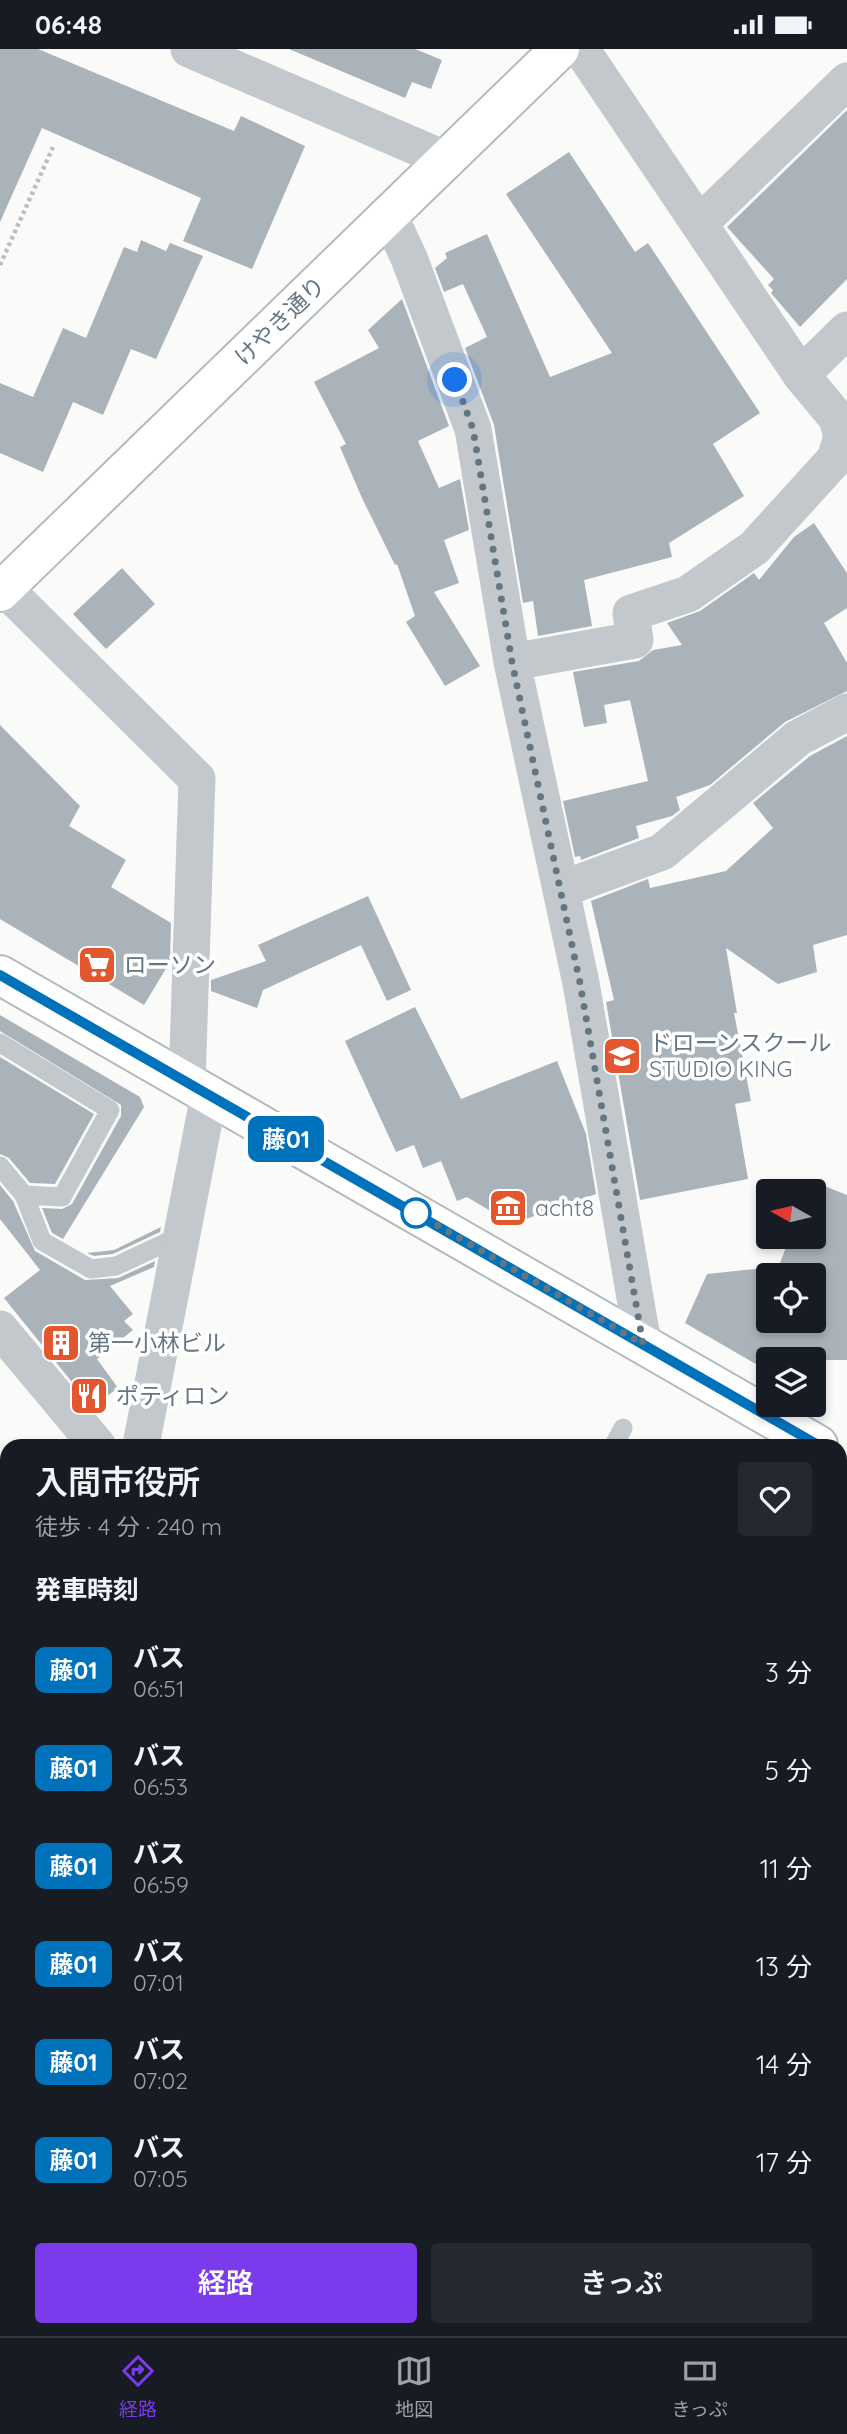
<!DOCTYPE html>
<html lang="ja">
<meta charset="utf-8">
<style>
body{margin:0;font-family:Quicksand,"Noto Sans JP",sans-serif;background:#242831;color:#f1f3f6;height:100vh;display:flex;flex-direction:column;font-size:26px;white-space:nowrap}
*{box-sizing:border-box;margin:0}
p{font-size:23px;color:#9ea1a6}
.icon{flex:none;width:38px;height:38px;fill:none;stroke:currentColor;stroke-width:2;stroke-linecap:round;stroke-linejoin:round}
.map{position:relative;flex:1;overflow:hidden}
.sheet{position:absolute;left:0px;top:1390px;width:847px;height:898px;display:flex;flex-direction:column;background:#171b24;border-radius:21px 21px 0 0;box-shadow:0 4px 10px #0003}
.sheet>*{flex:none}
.badge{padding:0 14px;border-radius:10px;font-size:24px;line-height:46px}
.needle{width:46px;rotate:278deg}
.controls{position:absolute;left:756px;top:1130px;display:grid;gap:14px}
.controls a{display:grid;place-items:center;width:70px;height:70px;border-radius:7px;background:#171b24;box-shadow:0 4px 10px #0003;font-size:35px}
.you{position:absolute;width:35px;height:35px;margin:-18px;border:5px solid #fff;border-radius:50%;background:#1a73e8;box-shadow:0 0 0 10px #1a73e833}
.map>.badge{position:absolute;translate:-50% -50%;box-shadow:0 0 0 4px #fff}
h2{padding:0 35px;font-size:26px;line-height:63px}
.round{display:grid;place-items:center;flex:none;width:74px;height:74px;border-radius:7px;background:#242831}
.head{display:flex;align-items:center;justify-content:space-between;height:119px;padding:0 35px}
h1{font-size:33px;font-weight:600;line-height:52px}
.button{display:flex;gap:14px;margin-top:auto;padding:14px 35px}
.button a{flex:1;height:80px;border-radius:7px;background:#7c3aed;color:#fff;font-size:28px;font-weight:600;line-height:80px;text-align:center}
.button a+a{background:#242831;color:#f1f3f6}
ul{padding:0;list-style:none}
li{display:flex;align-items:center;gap:21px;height:98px;padding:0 35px}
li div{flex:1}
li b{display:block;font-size:26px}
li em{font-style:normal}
li .badge{min-width:77px;font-weight:700;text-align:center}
.status{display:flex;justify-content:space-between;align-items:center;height:49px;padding:0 35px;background:#171b24;direction:ltr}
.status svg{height:19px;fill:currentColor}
.tab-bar{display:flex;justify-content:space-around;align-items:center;height:98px;border-top:2px solid #363941;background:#171b24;font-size:19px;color:#9ea1a6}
.tab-bar a{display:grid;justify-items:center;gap:4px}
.tab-bar .active{color:#7c3aed}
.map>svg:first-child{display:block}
</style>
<div class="status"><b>06:48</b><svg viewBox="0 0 49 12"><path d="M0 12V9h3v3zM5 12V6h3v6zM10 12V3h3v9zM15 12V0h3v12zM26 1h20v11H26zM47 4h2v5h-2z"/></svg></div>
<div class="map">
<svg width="847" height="2287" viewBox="0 0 847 2287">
<rect width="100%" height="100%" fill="#fafaf8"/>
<path fill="#e8e9e9" d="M0 1454 7 1463V1549L0 1557Z
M0 1786 7 1794V2280H131L123 2287H0Z"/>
<path fill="#dadfd7" d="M840 1493C847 1531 847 1599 840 1639Z
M0 1899 7 1907V2280H53L46 2287H0Z"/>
<path fill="#aab3b9" d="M0 0H38L234 82 241 67 305 97 252 220 183 192 201 149 42 79 0 173Z
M289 0H415L442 11 431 40 412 33 405 49Z
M847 61V230L800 278 771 244 773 241 768 236 774 230 727 178Z
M569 103 635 203 648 194 760 364 713 395 744 447 669 494 672 508 584 531 592 577 538 587 533 552 523 554 494 376 465 299 487 288 463 235 444 243 435 219 447 209 445 204 487 185 550 328 612 304 506 145Z
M141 191 166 202 170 194 203 207 156 310 131 300 103 366 73 353 43 423 0 404V334L33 348 63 279 86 289 124 198 137 203Z
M402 250 449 377 418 392 439 439 460 430 469 481 444 491 459 534 434 543 480 617 445 637 406 573 415 567 397 515 395 516 362 449 340 398 346 395 314 333 379 299 368 281Z
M814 474 847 524V559L824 574 847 614V642L785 673 710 736 676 748 680 761 672 767 636 777 639 789 581 811 580 807 575 808 563 752 648 732 630 651 604 656 607 674 584 678 573 623 639 612 653 601 682 596 667 574 700 562 754 524 759 531 794 488Z
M122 519 155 555 106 600 73 565Z
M0 676 80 757 69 777 126 811 111 838 171 874 170 913 144 956 0 870Z
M847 687V886L813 896 817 923 778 935 726 899 737 964H734L751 1052 735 1055 748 1130 640 1151 606 953 614 951 591 852 648 830 650 839 726 822 773 779 753 754 810 707Z
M368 847 411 941 387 952 361 896 263 941 257 959 211 942V931L266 912 258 896Z
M415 958 461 1050 557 1012 586 1085 596 1145 512 1175 467 1148 457 1152 441 1112 423 1119 414 1096 396 1103 345 992Z
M0 966 140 1048 144 1058 63 1190 52 1184 42 1159 62 1160 72 1155 121 1067V1056L0 982Z
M0 1008 94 1065 55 1135 30 1134 9 1109 0 1105Z
M812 1132 847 1146V1311H768V1322L685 1274 707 1225 764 1219 768 1272H814V1227H775L790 1188H814V1143H808Z
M0 1136 13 1152 35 1202 85 1231 118 1229 155 1212 154 1218 110 1237 133 1265 124 1272 133 1281 97 1310 118 1339 92 1358 4 1249 40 1221 0 1170Z
M161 1178 160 1183 113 1205 94 1207 87 1204 114 1201Z"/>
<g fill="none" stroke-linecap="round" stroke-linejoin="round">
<defs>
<path id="secondary" d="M0 543 560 0
M0 926 818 1396
M840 2153 847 2155"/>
<path id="highway" d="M840 1895 847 1848
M786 2287 787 2280"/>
</defs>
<use href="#secondary" stroke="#b3babf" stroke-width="42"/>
<use href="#highway" stroke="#b4b9bd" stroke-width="42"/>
<path stroke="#bbbfc2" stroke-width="4.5" stroke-dasharray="3.5 3.5" stroke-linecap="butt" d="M0 216 53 98
M840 1545 847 1543"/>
<path stroke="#c3c8cc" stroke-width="19" d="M0 994 110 1061 62 1148 24 1146
M0 1117 24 1146 42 1192 91 1220 116 1217 182 1186
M614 1396 623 1379"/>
<path stroke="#c3c8cc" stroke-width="37" d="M189 0 447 111
M581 0 801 326 837 369 842 388 847 391
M389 166 409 209 473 380 512 613 581 934 643 1295
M699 175 847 32
M801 326 847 281
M4 539 197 730 187 1034
M512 613 635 591 631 564 688 545 754 499 835 410 842 388
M562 840 662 803 798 689 847 663
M0 1280 97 1396
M141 1396 209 1046
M0 1773 7 1782
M150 2287 159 2280"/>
<use href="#secondary" stroke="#fff" stroke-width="38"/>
<use href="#highway" stroke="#fff" stroke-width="38"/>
</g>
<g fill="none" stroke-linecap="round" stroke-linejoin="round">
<defs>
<path id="line" d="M0 926 818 1396"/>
</defs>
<use href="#line" stroke="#fff" stroke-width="16"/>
<use href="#line" stroke="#0072bc" stroke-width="10"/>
<path stroke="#657683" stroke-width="7" stroke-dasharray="0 12.6" d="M416 1164 643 1295 580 934 512 613 473 380 455 331"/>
</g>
<defs>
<symbol id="supermarket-square" viewBox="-11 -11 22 22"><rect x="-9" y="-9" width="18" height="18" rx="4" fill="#e4572e" stroke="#fff"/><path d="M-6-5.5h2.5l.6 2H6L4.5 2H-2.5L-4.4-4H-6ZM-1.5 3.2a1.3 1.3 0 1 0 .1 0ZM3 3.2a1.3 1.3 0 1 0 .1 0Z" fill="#fff"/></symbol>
<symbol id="university-square" viewBox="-11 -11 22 22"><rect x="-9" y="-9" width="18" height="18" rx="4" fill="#e4572e" stroke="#fff"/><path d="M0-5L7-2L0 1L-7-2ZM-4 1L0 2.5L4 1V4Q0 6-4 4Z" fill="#fff"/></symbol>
<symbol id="museum-square" viewBox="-11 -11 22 22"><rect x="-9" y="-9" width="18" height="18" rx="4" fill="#e4572e" stroke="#fff"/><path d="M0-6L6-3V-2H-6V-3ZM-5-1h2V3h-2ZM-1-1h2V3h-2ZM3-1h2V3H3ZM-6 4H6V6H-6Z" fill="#fff"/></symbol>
<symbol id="building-square" viewBox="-11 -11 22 22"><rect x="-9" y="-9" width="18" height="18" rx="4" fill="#e4572e" stroke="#fff"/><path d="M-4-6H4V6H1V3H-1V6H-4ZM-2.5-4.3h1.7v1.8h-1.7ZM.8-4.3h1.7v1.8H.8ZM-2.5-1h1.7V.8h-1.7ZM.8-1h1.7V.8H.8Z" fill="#fff"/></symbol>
<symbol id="restaurant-square" viewBox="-11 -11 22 22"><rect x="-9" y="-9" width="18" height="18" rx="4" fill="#e4572e" stroke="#fff"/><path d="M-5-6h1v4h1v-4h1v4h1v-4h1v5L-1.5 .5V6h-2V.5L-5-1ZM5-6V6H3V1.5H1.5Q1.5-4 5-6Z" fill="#fff"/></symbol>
</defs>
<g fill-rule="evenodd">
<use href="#supermarket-square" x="75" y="894" width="44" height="44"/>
<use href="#university-square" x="600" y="985" width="44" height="44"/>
<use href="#museum-square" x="486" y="1137" width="44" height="44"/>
<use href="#building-square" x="39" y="1272" width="44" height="44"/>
<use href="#restaurant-square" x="67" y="1325" width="44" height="44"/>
</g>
<circle fill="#fff" stroke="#0072bc" stroke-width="3.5" cx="416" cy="1164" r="14"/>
<g text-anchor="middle" stroke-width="7" stroke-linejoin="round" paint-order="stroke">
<g font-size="23" fill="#657683" stroke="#fff">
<text transform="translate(280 272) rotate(-44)" y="8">けやき通り</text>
</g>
<g font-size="23" fill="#657683" stroke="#fff" text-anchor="start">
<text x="124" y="924">ローソン</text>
<text x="649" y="1002">ドローンスクール<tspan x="649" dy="26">STUDIO KING</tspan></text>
<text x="535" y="1167">acht8</text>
<text x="88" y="1302">第一小林ビル</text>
<text x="116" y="1355">ポティロン</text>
</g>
</g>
</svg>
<div class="controls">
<a><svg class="needle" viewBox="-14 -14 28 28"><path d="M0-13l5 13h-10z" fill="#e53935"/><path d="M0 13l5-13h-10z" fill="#9ea1a6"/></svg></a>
<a><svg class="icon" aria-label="locate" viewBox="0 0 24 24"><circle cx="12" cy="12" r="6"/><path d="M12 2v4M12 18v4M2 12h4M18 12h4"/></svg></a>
<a><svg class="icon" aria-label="layers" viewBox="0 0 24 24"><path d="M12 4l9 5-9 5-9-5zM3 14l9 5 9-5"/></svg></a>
</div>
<div class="you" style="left:455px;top:331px"></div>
<b class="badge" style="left:286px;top:1090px;background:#0072bc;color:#fff">藤01</b>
<section class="sheet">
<div class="head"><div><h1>入間市役所</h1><p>徒歩 · 4 分 · 240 m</p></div><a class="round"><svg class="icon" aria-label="heart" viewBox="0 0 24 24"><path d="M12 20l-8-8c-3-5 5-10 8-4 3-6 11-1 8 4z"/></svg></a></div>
<h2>発車時刻</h2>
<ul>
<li><span class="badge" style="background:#0072bc;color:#fff">藤01</span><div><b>バス</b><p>06:51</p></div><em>3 分</em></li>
<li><span class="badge" style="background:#0072bc;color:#fff">藤01</span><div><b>バス</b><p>06:53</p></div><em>5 分</em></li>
<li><span class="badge" style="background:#0072bc;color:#fff">藤01</span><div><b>バス</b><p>06:59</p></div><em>11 分</em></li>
<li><span class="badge" style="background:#0072bc;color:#fff">藤01</span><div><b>バス</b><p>07:01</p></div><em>13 分</em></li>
<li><span class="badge" style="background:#0072bc;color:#fff">藤01</span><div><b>バス</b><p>07:02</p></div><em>14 分</em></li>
<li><span class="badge" style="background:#0072bc;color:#fff">藤01</span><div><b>バス</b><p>07:05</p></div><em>17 分</em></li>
</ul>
<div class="button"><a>経路</a><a>きっぷ</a></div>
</section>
</div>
<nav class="tab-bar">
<a class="active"><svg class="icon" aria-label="directions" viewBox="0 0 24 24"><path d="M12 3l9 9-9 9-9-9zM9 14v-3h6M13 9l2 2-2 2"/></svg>経路</a>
<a><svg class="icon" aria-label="map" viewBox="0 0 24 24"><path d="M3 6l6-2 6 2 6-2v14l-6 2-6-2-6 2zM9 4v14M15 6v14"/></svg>地図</a>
<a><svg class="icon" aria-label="tickets" viewBox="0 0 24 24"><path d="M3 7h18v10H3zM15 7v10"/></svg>きっぷ</a>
</nav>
